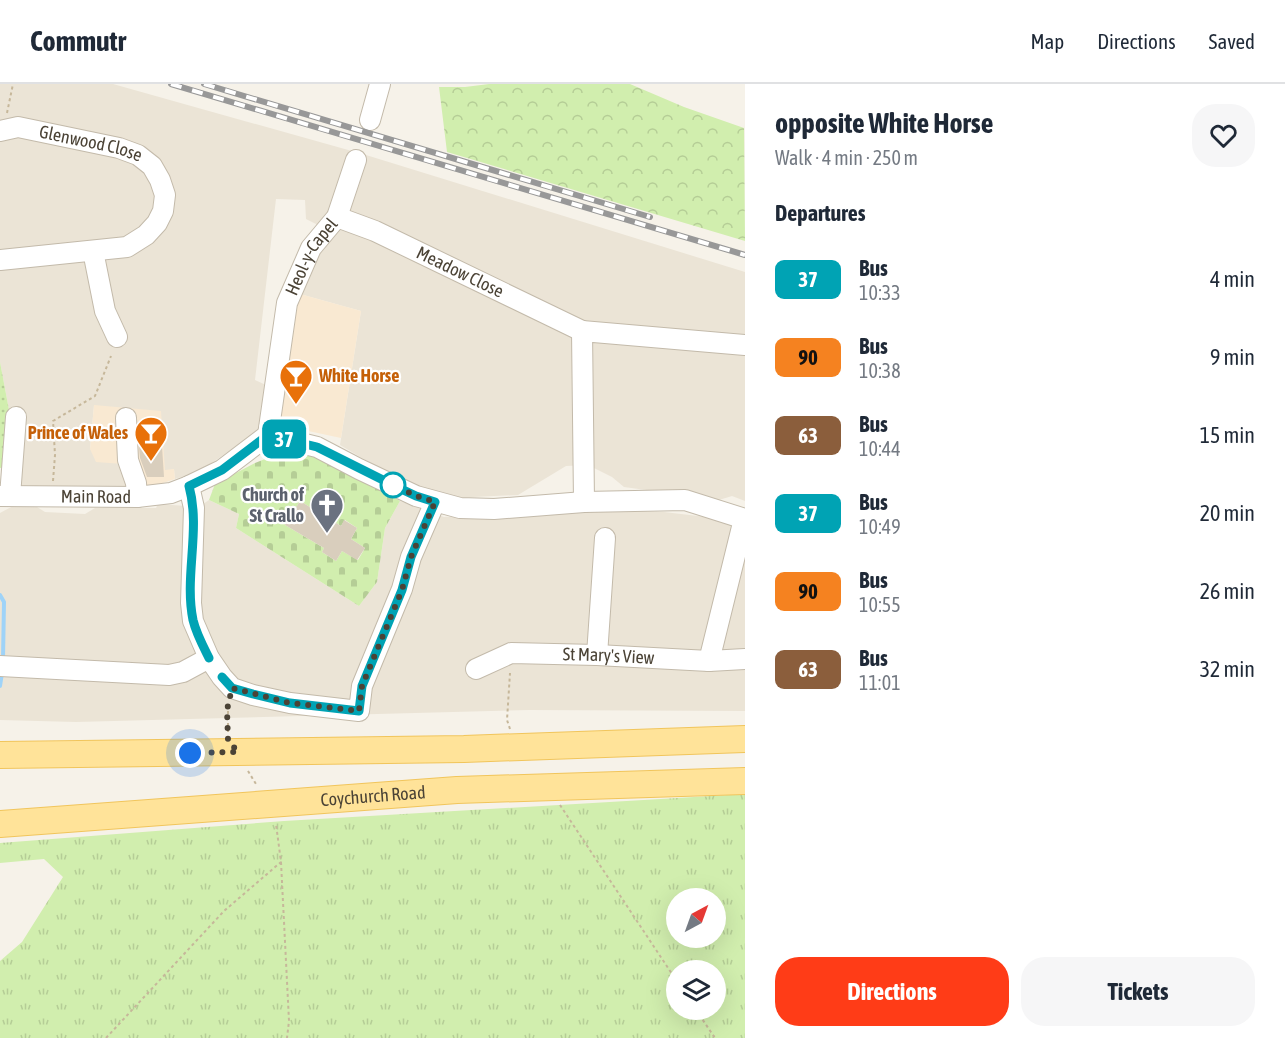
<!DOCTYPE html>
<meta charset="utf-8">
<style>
body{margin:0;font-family:"Asap Condensed",sans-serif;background:#f6f6f7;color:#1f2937;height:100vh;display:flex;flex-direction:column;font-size:22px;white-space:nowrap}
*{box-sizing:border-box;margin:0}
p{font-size:20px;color:#747a83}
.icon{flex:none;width:33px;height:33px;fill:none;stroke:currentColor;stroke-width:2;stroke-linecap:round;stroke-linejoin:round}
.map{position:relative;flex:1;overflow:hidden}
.side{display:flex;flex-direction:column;background:#fff;width:540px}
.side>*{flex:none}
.badge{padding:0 12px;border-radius:9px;font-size:21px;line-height:39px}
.needle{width:39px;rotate:41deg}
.buttons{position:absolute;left:666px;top:804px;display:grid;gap:12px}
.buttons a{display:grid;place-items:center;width:60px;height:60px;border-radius:50%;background:#fff;box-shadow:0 6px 24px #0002;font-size:30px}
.you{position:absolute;width:30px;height:30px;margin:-15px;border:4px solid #fff;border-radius:50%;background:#1a73e8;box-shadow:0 0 0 9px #1a73e833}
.map>.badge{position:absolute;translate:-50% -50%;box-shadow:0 0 0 3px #fff}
h2{padding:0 30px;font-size:22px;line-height:54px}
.round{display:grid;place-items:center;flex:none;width:63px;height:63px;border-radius:24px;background:#f6f6f7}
.head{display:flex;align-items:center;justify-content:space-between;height:102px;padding:0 30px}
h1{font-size:28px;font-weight:700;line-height:45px}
.primary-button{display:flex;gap:12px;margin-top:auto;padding:12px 30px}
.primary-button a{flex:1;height:69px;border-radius:24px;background:#ff3c17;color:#fff;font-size:24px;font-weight:700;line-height:69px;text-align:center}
.primary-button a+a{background:#f6f6f7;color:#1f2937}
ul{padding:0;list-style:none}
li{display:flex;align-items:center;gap:18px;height:78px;padding:0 30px}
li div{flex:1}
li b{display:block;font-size:22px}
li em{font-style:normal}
li .badge{min-width:66px;font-weight:700;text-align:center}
header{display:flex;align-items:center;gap:36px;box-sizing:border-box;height:84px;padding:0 30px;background:#fff;border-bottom:2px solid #e0e1e3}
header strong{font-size:28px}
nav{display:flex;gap:33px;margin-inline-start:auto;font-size:21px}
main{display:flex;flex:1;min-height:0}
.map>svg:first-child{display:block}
</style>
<header>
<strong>Commutr</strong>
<nav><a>Map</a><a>Directions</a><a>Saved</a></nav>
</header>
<main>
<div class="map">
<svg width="745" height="954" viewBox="0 0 745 954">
<defs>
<pattern id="grass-tufts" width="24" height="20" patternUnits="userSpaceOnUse" patternTransform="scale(1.5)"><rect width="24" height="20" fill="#d1eeae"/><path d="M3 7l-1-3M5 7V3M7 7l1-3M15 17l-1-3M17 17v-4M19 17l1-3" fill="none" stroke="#b5cd96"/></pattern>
<pattern id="forest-crowns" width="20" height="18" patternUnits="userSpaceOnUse" patternTransform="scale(1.5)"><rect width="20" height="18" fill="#d1eeae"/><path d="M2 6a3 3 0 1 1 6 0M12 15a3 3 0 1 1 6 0" fill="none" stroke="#b5cd96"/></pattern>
<pattern id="cemetery-stones" width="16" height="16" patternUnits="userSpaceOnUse" patternTransform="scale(1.5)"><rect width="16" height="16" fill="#d1eeae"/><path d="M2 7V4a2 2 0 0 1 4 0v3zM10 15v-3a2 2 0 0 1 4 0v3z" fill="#b5cd96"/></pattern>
<pattern id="park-dots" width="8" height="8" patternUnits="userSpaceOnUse" patternTransform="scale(1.5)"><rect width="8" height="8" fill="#d1eeae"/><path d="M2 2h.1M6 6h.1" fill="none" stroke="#b5cd96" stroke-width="1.8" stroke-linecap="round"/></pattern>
</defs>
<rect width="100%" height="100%" fill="#f6f2e9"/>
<path fill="#ebe4d6" d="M0 0H113L366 71 745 188V417L732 412 719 416 624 403 612 393 588 381 566 382 518 411 452 414 438 411 394 393 340 361 361 227 300 210 327 152 316 140 306 135 305 116 276 115 255 296 268 302 264 338 258 347 200 387 175 395 174 385 165 387 94 321 90 365 123 380 130 405 4 401 12 342 0 278Z
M209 416 239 430 236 444 359 522 377 498 385 444 400 417 444 433 582 426 664 428 715 434 745 444V627L529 626 76 638 0 636V429L13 422 37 423 45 428 85 430 95 424H156L158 420 186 422 203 420Z"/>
<path fill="#f9e9d2" d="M300 210 361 227 341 354 285 342 279 336 290 228Z
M94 321 161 327 165 386 174 385 175 395 157 401 130 405 123 380 96 378 90 365Z"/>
<path fill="url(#grass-tufts)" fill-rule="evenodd" d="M745 710V954H0V877L22 858 63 793 44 775 0 779V759L284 737ZM716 814V854H676V814ZM716 886V926H676V886Z"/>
<path fill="url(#forest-crowns)" d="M489 0H630L684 23 744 44 745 157 447 68 439 3H465Z"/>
<path fill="url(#cemetery-stones)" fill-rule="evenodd" d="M285 367 323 374 400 417 385 444 377 498 359 522 236 444 239 430 209 416 215 400 255 379ZM300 417 341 442 345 436 357 444 351 455 365 464 358 476 342 467 336 477 322 468 324 464 285 441Z"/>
<path fill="url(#park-dots)" d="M0 278 12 342 9 382 0 384Z"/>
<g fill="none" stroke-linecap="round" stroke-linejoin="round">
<path stroke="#9fd3f8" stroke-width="4" d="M0 511 4 518 3 575
M0 602 2 589"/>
</g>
<path fill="#d9cebd" d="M162 362 164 393H147L140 374 139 363Z
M300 417 341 442 344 436 357 444 351 455 365 464 357 476 342 467 336 477 322 468 324 464 285 441Z"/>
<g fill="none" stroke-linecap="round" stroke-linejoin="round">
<defs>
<g id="minor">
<path d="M370 36 380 0"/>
<path id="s1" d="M0 47 18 43 119 64 138 71 152 82 160 96 165 111 163 127 157 139 146 151 127 163 0 176"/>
<path id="s2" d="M337 133 375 147 582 247"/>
<path d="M93 167 105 227 117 253"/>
<path d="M126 334 128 376 136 399 137 413"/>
<path id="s3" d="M268 351 287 219 311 164 337 133 356 76"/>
<path d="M189 402 194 424 191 519 193 537 209 574 222 593 232 604 253 611 290 619 359 627 362 602 402 505 411 473 435 418"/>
<path id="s4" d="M0 412 137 413 171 409 189 402 222 386 268 351 317 363 359 385 416 412 460 424 494 425 584 418 685 416 745 435"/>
<path d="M10 412 16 333"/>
<path d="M584 418 582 247 745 261"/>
<path d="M597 571 605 454"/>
<path d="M709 577 744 435"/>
<path d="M0 582 169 591 183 588 209 574"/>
<path id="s5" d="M476 585 511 569 597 571 709 577 745 575"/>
</g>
<g id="major">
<path d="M0 671 464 665 745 655"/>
<path id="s6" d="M0 740 457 706 745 697"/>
</g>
</defs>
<use href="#minor" stroke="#c3baaa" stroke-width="22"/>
<use href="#major" stroke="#f1c55c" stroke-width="28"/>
<path stroke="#c6b79a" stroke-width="2" stroke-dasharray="3 3" stroke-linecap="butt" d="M7 29 13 0
M53 397 55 371 53 337 95 312 111 272
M510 645 507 636 510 589
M228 648V621
M248 687 256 700
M560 721 676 896
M281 778 289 937 287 954
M696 926 715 954
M106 954 224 827 281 778 276 740"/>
<use href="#minor" stroke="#fff" stroke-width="20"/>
<use href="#major" stroke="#ffe399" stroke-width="26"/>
<defs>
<path id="rail" d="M171 0 745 171
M204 0 650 133"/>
</defs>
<use href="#rail" stroke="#989898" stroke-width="6"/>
<use href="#rail" stroke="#fff" stroke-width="4" stroke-dasharray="11" stroke-linecap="butt"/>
</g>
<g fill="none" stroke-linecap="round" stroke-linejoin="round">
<defs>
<path id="line" d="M209 574C203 562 196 549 193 536 184 492 201 446 189 402L222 386 268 351 317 363 397 403 416 412 435 418 411 473 402 506 362 602 359 627 290 619 253 610 232 604 222 593"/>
</defs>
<use href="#line" stroke="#fff" stroke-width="14"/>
<use href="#line" stroke="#00a3b4" stroke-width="9"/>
<path stroke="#4b4336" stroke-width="6" stroke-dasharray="0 10.8" d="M190 669 238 668 228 656 227 626 232 604 290 619 359 627 362 602 402 506 411 473 435 418 416 412 393 401"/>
</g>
<defs>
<symbol id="bar-pin" viewBox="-11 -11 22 30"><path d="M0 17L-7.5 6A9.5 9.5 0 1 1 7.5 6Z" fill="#e8710a" stroke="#fff"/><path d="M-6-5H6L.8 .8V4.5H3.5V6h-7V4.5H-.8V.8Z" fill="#fff"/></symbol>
<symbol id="church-pin" viewBox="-11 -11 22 30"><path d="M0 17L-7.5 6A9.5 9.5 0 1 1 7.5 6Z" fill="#6b7280" stroke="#fff"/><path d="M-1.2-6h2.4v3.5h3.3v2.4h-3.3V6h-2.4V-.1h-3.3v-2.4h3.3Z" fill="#fff"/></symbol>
</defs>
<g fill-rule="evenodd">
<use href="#bar-pin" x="277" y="273" width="38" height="52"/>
<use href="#bar-pin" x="132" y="330" width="38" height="52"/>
<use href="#church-pin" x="308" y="402" width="38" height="52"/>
</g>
<circle fill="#fff" stroke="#00a3b4" stroke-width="3" cx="393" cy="401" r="12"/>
<g text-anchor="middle" stroke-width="4.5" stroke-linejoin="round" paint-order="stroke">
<g font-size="18" fill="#4b4336" stroke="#fff">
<text dy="6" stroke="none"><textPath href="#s1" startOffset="93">Glenwood Close</textPath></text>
<text dy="6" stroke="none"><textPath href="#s3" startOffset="186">Heol-y-Capel</textPath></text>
<text dy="6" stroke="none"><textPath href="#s2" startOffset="135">Meadow Close</textPath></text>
<text dy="6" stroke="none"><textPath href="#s4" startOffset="96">Main Road</textPath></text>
<text dy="6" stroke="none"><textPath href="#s5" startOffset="136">St Mary's View</textPath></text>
<text dy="6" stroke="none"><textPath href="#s6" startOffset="374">Coychurch Road</textPath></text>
</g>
<g font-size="18" font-weight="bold" fill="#c56008" stroke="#fff" text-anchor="start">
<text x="319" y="298">White Horse</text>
<text x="128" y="355" text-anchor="end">Prince of Wales</text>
</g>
<g font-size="18" font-weight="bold" fill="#5b616d" stroke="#fff" text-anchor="end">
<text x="304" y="417">Church of<tspan x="304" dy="21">St Crallo</tspan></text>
</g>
</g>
</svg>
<div class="buttons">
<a><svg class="needle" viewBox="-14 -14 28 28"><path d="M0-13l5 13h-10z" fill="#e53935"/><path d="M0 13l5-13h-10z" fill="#747a83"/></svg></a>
<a><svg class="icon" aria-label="layers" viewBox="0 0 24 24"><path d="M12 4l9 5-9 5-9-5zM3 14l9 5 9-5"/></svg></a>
</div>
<div class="you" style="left:190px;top:669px"></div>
<b class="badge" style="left:284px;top:355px;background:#00a3b4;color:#fff">37</b>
</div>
<section class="side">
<div class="head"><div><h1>opposite White Horse</h1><p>Walk · 4 min · 250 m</p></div><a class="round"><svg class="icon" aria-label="heart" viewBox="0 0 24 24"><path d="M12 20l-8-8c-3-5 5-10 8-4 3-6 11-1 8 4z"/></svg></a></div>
<h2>Departures</h2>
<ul>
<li><span class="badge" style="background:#00a3b4;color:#fff">37</span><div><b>Bus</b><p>10:33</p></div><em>4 min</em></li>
<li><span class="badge" style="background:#f58220;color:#111">90</span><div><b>Bus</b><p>10:38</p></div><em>9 min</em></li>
<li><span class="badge" style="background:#8b5e3c;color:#fff">63</span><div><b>Bus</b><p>10:44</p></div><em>15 min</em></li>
<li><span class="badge" style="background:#00a3b4;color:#fff">37</span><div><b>Bus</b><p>10:49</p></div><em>20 min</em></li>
<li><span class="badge" style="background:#f58220;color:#111">90</span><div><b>Bus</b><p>10:55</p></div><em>26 min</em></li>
<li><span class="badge" style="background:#8b5e3c;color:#fff">63</span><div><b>Bus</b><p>11:01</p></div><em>32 min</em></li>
</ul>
<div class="primary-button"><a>Directions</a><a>Tickets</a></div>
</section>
</main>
